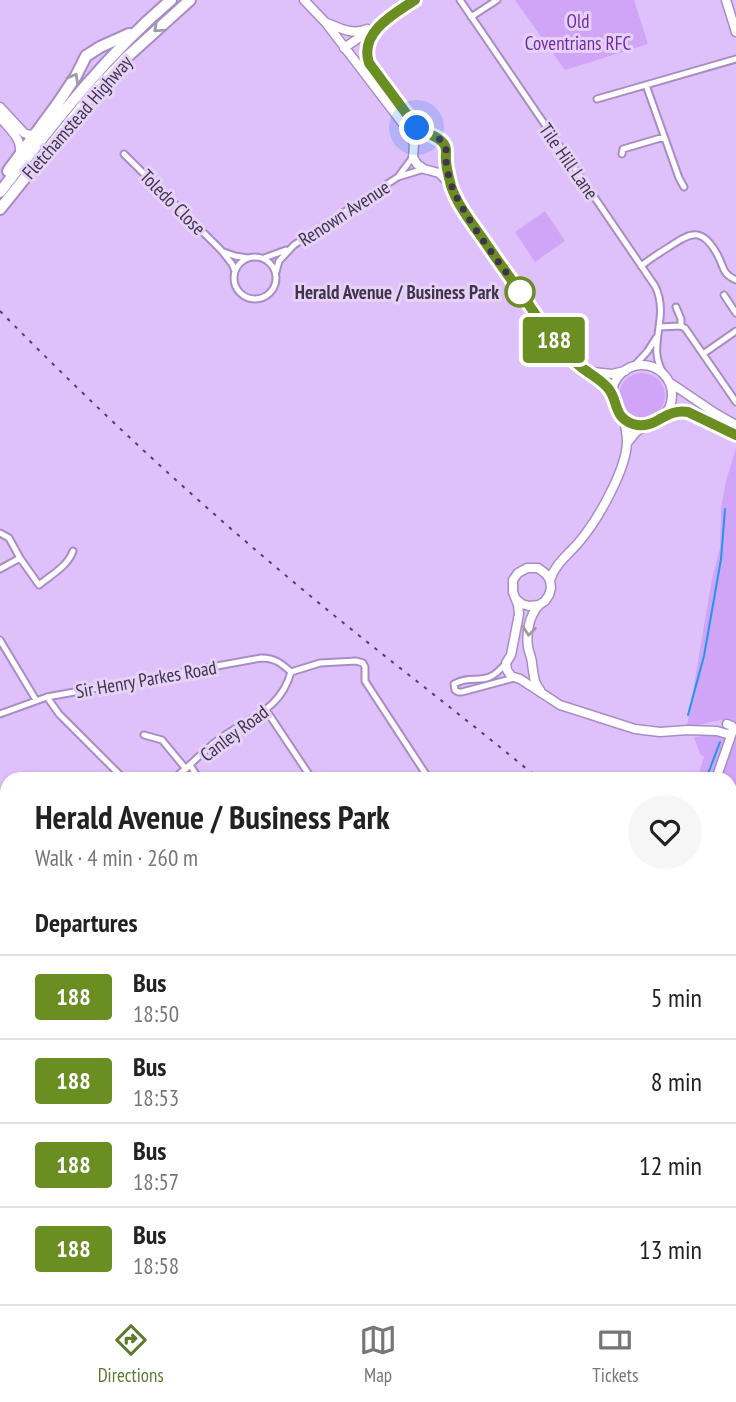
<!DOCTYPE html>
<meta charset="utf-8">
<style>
body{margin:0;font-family:"PT Sans Narrow",sans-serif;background:#f6f6f6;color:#222;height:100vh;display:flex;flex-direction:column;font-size:26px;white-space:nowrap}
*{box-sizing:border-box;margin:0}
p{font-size:23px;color:#767676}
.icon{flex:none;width:38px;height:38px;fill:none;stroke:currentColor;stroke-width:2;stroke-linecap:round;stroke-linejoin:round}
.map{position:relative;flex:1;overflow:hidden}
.sheet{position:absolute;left:0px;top:772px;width:737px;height:534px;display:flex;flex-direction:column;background:#fff;border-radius:21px 21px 0 0;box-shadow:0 2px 5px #0004}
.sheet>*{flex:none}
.badge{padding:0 14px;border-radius:5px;font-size:24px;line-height:46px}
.you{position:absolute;width:35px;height:35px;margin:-18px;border:5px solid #fff;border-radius:50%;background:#1a73e8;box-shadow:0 0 0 10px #1a73e833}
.map>.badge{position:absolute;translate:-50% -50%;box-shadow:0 0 0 4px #fff}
h2{padding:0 35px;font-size:26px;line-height:63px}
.round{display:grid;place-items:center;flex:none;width:74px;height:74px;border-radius:37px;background:#f6f6f6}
.headline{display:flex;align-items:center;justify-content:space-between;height:119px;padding:0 35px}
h1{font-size:33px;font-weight:700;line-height:52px}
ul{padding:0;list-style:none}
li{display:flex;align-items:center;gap:21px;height:84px;padding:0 35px;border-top:2px solid #e0e0e0}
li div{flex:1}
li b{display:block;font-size:26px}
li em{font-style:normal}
li .badge{min-width:77px;font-weight:700;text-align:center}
.tabs{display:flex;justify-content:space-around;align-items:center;height:98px;border-top:2px solid #e0e0e0;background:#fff;font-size:19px;color:#767676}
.tabs a{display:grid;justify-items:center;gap:4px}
.tabs .active{color:#5d7a2f}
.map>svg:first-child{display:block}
</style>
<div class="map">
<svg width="736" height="1304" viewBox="0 0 736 1304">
<rect width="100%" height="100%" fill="#dec0fb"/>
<path fill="#d0a4f7" d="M515 0H634L648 44 565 70Z
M545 211 565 241 535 262 515 232Z
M619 396a23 23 0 1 1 46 0a23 23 0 1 1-46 0Z
M736 448V724C720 714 705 727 687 726L712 579 720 548 721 508 726 481Z
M720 734 724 739V746L732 749 736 740V947L730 941V885L735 871 730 870V779H697L704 757 700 754 694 737Z
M0 1198 4 1200 7 1204V1298L55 1299 57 1304H0Z"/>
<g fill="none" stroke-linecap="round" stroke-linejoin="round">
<path stroke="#2296ee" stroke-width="2" d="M688 715 704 656 721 559 725 509
M706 779 720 742
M0 1140 7 1129"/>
<defs>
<path id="street" d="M460 0 655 286C671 318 645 346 664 374
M471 17 497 0
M646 85 679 178 684 187
M597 99 736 59
M124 154 221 250 232 264 235 271
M622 154 623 149 664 137
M398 177 413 157
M224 252 235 256 248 258
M234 278a21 21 0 1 1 42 0a21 21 0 1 1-42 0Z
M264 258 286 250
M641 266C650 259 659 253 669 247 691 232 702 227 717 254 725 268 721 273 736 280
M276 272 279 261 294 245 398 177 424 169
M724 295 736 313
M676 307 681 319V326
M660 327 680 326 685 328 736 402
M703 354 736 331
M632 368 647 352 656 338
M0 533 9 538 20 558 39 585C51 575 68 566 73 551
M0 569 20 558
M0 640 36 700
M506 663C484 690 476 672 454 684L455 690 458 692H462L514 678
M291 672 320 663 356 661 363 663 365 667V681L429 779
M47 697 59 714 124 779
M266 710 312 779
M0 714 47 697 261 658C275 658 281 663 291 672
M144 735 162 740 186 769
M190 765 199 779
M173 779C189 767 202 752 218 740 248 717 280 712 291 672
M0 835 7 829
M0 866 7 881
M730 1025 736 1028
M0 1088 7 1097
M730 1194 735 1157
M730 1230 736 1231
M108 1298 111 1304
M263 1298 265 1304
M189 1304 203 1298
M608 1304 609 1298
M698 1304 700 1298"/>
<path id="secondary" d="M304 0 326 23 410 133 414 145 413 157 417 164 424 169 439 173 449 183
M726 0 736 32
M383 22C371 37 362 43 369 63L417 128 428 135 439 138 443 142 447 151 445 159 451 186 456 197 489 248 548 332 560 347 578 365 601 381 612 393
M327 23C342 29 352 35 367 29
M344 48 415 0
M0 107 24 133 29 135 35 134
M0 117C9 129 22 138 20 153
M612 395a30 30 0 1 1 60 0a30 30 0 1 1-60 0Z
M593 372 612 374 625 371
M669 382 715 413 736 425
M665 415 674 412H688L736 435
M627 443 636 432 646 425
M550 580C555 564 568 555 579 542 597 521 627 469 627 441 627 434 625 426 624 419
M516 599 522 604 529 606 539 605 545 601 549 595 551 588 550 580 546 574 538 568H527L518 573 513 580V592L518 605 519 614 511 655 506 663 507 670 511 676 520 679 560 705 635 729 660 732 688 730 717 731 727 734 731 733
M539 605C529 616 526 633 528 647 529 653 532 658 532 664 534 674 533 682 540 690
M716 779 733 730 732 726 727 724
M458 1298 462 1304
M520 1298 523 1304"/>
<path id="highway" d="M8 171 58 103 76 76 86 56 100 47 129 34
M0 192C54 123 104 57 171 0
M0 209 93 93 127 57 190 0"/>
</defs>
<use href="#street" stroke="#a98cc4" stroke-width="9"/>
<use href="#secondary" stroke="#a98cc4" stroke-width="11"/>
<use href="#highway" stroke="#a98cc4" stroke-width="14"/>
<use href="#street" stroke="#fff" stroke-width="5"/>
<use href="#secondary" stroke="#fff" stroke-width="8"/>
<use href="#highway" stroke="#fff" stroke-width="10"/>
<path stroke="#524460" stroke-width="2" stroke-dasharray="3.5 7" stroke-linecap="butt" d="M0 311C97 410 200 505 308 594 384 657 463 716 539 779
M730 950 736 956"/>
</g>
<defs><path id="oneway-chevron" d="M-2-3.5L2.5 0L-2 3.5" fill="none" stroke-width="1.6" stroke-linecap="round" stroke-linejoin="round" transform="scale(1.75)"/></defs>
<g stroke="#a09aa6">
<use href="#oneway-chevron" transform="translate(158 28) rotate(138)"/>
<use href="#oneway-chevron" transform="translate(74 78) rotate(-61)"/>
<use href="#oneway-chevron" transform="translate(529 631) rotate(96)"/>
</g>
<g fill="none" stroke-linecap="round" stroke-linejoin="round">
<defs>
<path id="line" d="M415 0C393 14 359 33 369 63L417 128C426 134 439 136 444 144 448 150 445 154 446 160 446 167 449 178 451 186 458 207 475 227 487 245 500 264 514 283 527 302 538 318 549 335 562 349 568 356 574 362 581 367 590 374 600 379 607 387 619 399 612 417 633 424 655 431 664 408 688 412L736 435"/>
</defs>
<use href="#line" stroke="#fff" stroke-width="16"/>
<use href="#line" stroke="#6b8e23" stroke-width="10"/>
<path stroke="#40344c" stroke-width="7" stroke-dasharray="0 12.6" d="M417 128C426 134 439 136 444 144 448 150 445 154 446 160 447 172 451 186 456 196 475 233 502 266 526 299L520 292"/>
</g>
<circle fill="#fff" stroke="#6b8e23" stroke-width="3.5" cx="520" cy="292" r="14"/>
<g text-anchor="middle" stroke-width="6" stroke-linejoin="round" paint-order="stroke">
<g font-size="19" fill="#7528a8" stroke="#e5d3f7">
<text x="578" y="28">Old<tspan x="578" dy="22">Coventrians RFC</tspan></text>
</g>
<g font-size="19" fill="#40344c" stroke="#e5d3f7">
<text transform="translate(77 117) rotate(-49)" y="7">Fletchamstead Highway</text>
<text transform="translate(569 161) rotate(55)" y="7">Tile Hill Lane</text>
<text transform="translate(173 202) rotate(45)" y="7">Toledo Close</text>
<text transform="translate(344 213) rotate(-33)" y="7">Renown Avenue</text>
<text transform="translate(146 679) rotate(-10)" y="7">Sir Henry Parkes Road</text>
<text transform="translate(234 733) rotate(-37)" y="7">Canley Road</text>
</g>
<g font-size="19" font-weight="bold" fill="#40344c" stroke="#e5d3f7" text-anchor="end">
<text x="499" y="299">Herald Avenue / Business Park</text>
</g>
</g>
</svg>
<div class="you" style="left:417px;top:128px"></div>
<b class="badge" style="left:554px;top:340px;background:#6b8e23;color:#fff">188</b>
<section class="sheet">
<div class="headline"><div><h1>Herald Avenue / Business Park</h1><p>Walk · 4 min · 260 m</p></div><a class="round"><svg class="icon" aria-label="heart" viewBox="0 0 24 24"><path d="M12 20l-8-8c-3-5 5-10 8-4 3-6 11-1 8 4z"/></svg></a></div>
<h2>Departures</h2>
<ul>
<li><span class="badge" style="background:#6b8e23;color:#fff">188</span><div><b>Bus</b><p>18:50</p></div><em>5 min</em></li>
<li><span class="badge" style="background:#6b8e23;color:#fff">188</span><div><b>Bus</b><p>18:53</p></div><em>8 min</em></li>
<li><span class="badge" style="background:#6b8e23;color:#fff">188</span><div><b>Bus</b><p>18:57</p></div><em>12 min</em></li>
<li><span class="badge" style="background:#6b8e23;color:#fff">188</span><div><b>Bus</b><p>18:58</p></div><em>13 min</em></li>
</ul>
</section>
</div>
<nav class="tabs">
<a class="active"><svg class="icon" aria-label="directions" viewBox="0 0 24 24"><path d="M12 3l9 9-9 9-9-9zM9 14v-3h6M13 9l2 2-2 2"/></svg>Directions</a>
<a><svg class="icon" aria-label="map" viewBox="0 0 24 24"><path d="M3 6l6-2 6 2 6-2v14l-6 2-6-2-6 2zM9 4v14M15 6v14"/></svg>Map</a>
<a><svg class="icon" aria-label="tickets" viewBox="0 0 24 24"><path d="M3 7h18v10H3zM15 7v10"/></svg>Tickets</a>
</nav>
